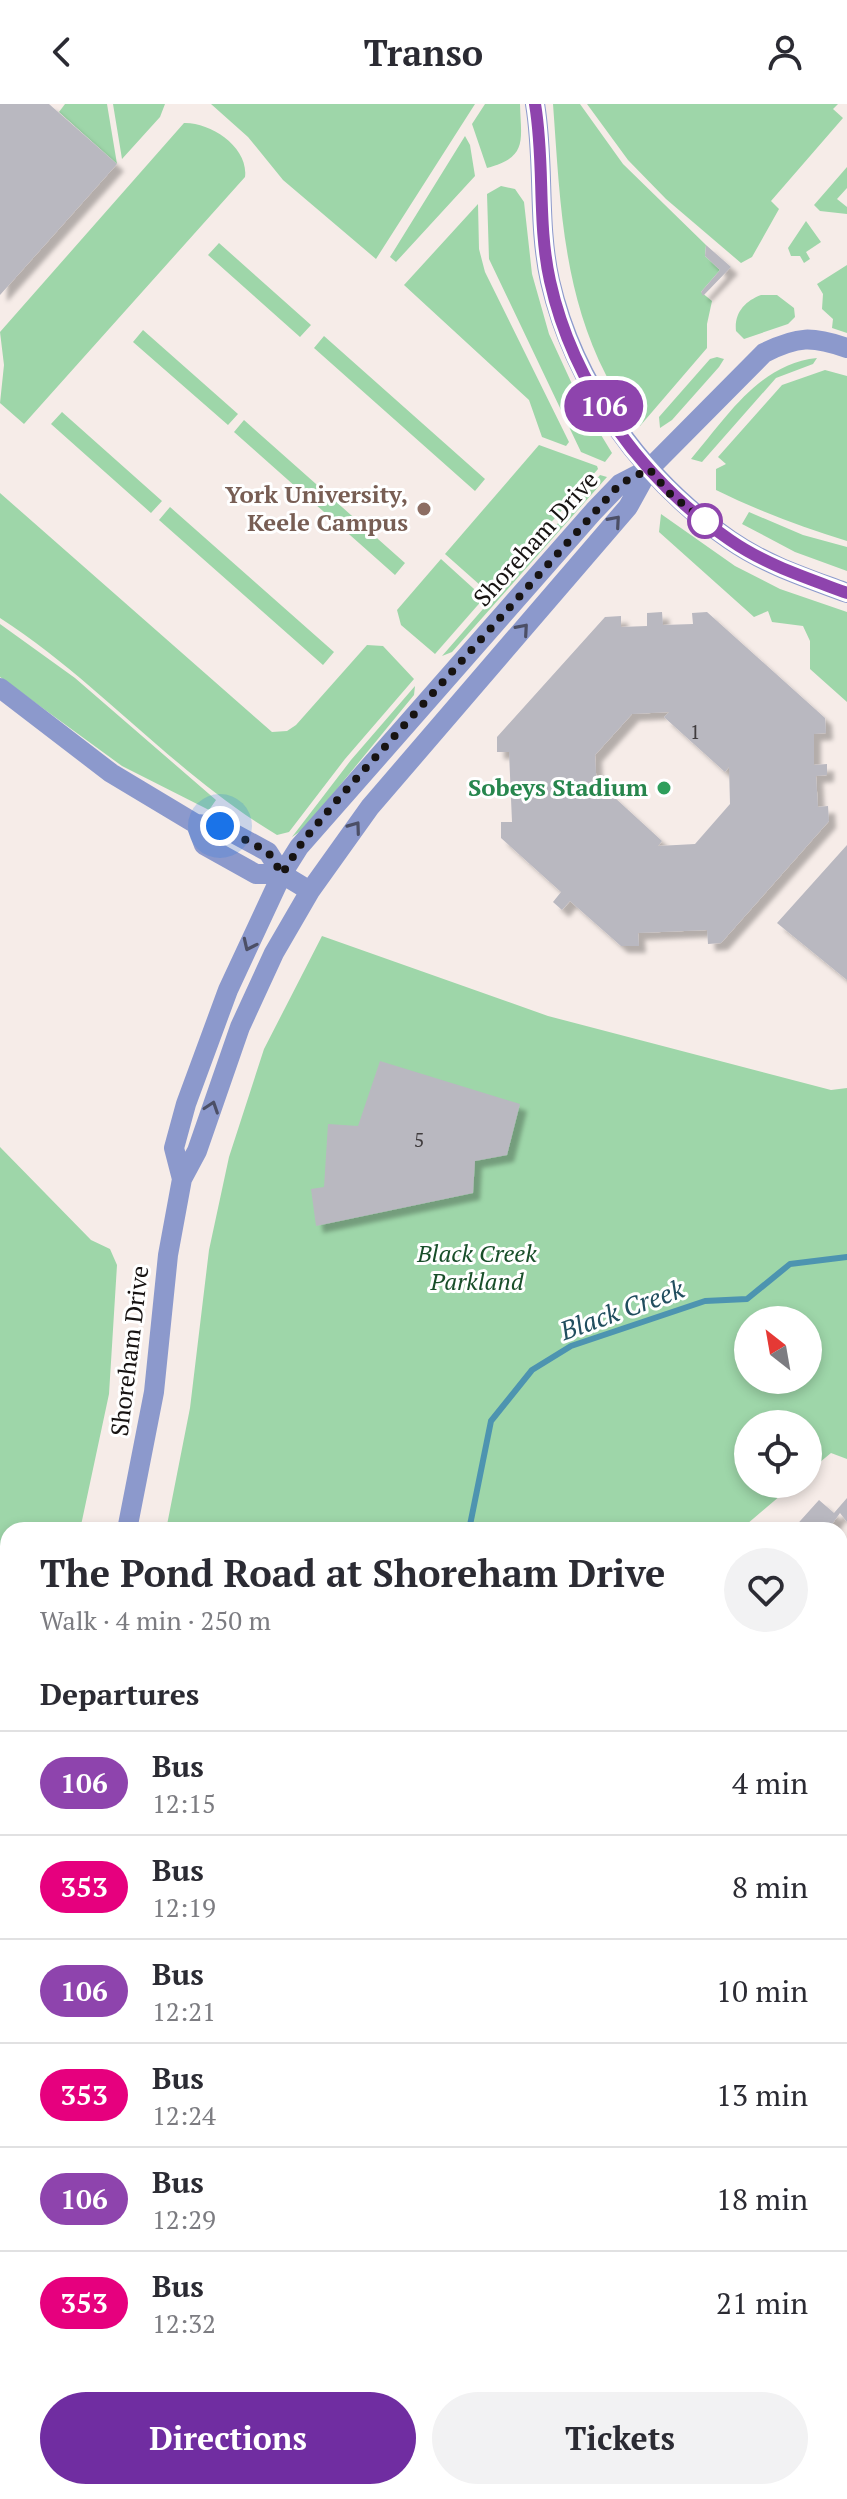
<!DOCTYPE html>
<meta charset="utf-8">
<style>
body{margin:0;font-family:"PT Serif",serif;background:#f2f2f3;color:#2b2b33;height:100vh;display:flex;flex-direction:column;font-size:30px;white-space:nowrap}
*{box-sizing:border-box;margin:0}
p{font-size:26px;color:#7c7c81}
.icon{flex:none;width:44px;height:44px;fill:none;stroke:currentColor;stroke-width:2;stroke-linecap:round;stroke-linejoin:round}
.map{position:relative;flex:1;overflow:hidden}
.side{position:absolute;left:0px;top:1418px;width:848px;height:978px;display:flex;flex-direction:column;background:#fff;border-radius:24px 24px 0 0;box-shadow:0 4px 12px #0003}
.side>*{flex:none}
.badge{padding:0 16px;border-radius:26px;font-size:28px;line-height:52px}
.needle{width:52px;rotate:329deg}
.buttons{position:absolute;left:734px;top:1202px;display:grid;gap:16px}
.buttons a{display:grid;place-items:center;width:88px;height:88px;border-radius:50%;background:#fff;box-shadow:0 4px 12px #0003;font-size:40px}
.you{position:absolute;width:40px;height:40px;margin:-20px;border:6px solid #fff;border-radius:50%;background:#1a73e8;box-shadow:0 0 0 12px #1a73e833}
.map>.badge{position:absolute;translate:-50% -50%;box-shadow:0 0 0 4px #fff}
h2{padding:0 40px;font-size:30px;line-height:72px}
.round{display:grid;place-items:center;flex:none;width:84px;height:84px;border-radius:42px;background:#f2f2f3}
.summary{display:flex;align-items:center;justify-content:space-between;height:136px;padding:0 40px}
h1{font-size:38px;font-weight:600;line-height:60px}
.action{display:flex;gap:16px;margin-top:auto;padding:16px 40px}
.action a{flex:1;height:92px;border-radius:48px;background:#702da1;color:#fff;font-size:32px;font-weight:600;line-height:92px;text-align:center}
.action a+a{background:#f2f2f3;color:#2b2b33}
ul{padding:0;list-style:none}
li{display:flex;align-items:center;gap:24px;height:104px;padding:0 40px;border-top:2px solid #e1e1e2}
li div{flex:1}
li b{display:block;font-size:30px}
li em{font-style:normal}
li .badge{min-width:88px;font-weight:700;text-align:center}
header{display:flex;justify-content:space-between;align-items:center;height:104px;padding:0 40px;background:#fff;font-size:36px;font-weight:600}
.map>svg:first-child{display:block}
</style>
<header><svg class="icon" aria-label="back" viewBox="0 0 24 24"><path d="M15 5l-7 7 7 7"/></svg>Transo<svg class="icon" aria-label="person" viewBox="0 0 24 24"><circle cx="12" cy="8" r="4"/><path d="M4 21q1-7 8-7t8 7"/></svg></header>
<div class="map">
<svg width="847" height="2395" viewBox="0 0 847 2395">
<defs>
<filter id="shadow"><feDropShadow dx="7" dy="7" stdDeviation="2" flood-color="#0004"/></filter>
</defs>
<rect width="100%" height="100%" fill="#f6ece8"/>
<path fill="#9ed6a9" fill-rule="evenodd" d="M65 0H107L117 60 59 8Z
M113 0H165L160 13 122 55Z
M211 0H475L376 155 283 76 248 33Z
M485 0H520C521 37 528 53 487 64L472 20Z
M553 0H580L623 60 706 141 705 152 720 166 701 188 712 197 707 220V244L640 322C624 309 615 289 606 271 562 185 560 94 553 0Z
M587 0H838L833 5 843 14 771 97 779 105 752 153 741 159 666 95 628 56Z
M184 19C210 18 249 43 245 73L24 320 0 299 4 261 0 228Z
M465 32 470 41 475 72 396 158 390 153Z
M847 63V84L837 95 847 103V110L820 107 814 101Z
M501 82 515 85 524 98 532 170 549 230 578 293 612 349 605 358 581 348 489 155 487 90Z
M478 100 479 145 485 168 569 338 566 342 542 333 529 296 404 181Z
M806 117 821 138 806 148 810 155 804 159 800 152H791L788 144Z
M219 139 311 221 300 233 208 151Z
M847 161V229L832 224 833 215 822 205 823 190 817 180Z
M761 191H777L794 204 795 213 788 220 744 235 736 227C734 209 745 197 761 191Z
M143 226 238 310 228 321 133 238Z
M324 232 485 375 475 387 314 244Z
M717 253 724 255 719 263 672 316 660 324 659 313 710 255Z
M817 254 813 260 776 274 702 358 691 355C727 313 759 260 817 254Z
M825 266 847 272V437C801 423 759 407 716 386V365L726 360 718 353 782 281Z
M62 308 162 397 151 409 51 320Z
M244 316 405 459 395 471 234 328Z
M539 341 597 362 598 365 489 489 445 450Z
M600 371 607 373 452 548 442 552Z
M0 389 272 628 287 627 296 621 367 541 383 542 414 575 345 655 289 728 277 731C176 671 99 578 0 514Z
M170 403 334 548 323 561 159 416Z
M749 408 803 431 847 443V467L795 448 742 420Z
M661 410 735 462 780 485 847 508V598L810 565V537L803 522 772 518 768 507 754 513 659 428Z
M441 455 484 494 435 550 401 521 397 506Z
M0 520 75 574 216 696 209 706 122 662 0 573Z
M415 582 414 591 305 724 292 733 351 656Z
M322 832 548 912 831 986 847 984V1355L831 1349 808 1368V1320H748V1380H794L740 1426H166L190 1304 209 1146 229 1053 264 945ZM748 1216H808V1276H748Z
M0 1043 91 1136 110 1145 117 1161 109 1290 80 1426H8V1598L0 1604Z
M847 1622V1854L840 1847V1630Z
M20 2388H121L129 2395H14Z"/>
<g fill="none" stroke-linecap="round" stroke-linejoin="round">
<path stroke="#4d94b0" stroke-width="6" d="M469 1426 491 1317 532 1266 571 1242 705 1197 747 1195 790 1160 847 1153
M0 1480 8 1483"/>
</g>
<path fill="#b9b8c0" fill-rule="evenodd" filter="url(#shadow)" d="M0 0H49L117 60 0 191Z
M706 141 731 163 703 192 701 188 720 166 705 152Z
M662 508 663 521 693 520 692 509 707 508 825 614 826 629 814 630V661L827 660V671L816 672 818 703 828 702 829 717 721 839 708 840 707 826 638 829 639 842H621L570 797 562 806 553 798 561 788 501 734V718H512L509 648H497V633L605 513 621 512V523L647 522V509ZM669 608 664 613 725 668 729 663 730 700 695 740 658 742 662 737 602 682 597 687 595 651 632 610Z
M847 741V876L777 819Z
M380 957 520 1000 507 1051 475 1057 473 1089 316 1122 311 1085 324 1083 328 1020 358 1022Z
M847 1394V1418L840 1409 828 1426H792L819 1396 834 1409Z
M844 1559 847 1561V1596L840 1590V1564Z
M8 1976V2068L0 2061V1985Z
M8 2186V2305L0 2298V2195Z
M261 2388H326L319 2395H268Z
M360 2388H487L480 2395H353Z
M788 2388H810L818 2395H782Z"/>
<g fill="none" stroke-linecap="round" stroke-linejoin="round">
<path stroke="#8c99cc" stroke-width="20" d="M649 365 764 249C798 232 812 232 847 244"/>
<path stroke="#8c99cc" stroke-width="20" d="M535 0C545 58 537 119 550 177 574 281 643 376 730 436 766 461 807 474 847 489
M0 584 111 669 196 720 220 722 268 748 282 770 310 787
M196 720 204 741 256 770H282
M182 1075 174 1044 186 1000 228 886 282 770 299 743 594 407 620 380 649 365
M127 1426 154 1288 168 1151 182 1075 197 1047 240 923 274 849 310 787 370 703 628 403 649 365
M0 1767 8 1742
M840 2137 847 2128
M660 2395 665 2388"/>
</g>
<defs><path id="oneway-chevron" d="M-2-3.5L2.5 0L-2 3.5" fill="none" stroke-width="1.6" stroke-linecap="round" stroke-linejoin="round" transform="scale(2)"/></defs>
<g stroke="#4c4f66">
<use href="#oneway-chevron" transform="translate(615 417) rotate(-49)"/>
<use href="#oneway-chevron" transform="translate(523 525) rotate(-49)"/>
<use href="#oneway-chevron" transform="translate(355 723) rotate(-54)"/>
<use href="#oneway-chevron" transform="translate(249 841) rotate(115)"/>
<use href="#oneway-chevron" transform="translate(212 1003) rotate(-71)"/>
</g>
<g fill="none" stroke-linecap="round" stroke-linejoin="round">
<defs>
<path id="line" d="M535 0C545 58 537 119 550 177 573 281 643 377 730 436 766 461 807 474 847 489"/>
</defs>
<use href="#line" stroke="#fff" stroke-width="18"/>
<use href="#line" stroke="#8e44ad" stroke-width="12"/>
<path stroke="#171312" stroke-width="8" stroke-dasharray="0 14.4" d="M220 722 268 748 282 770 303 737 339 694 620 380 649 365 671 391 705 417"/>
</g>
<circle fill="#8d6e63" stroke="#fff" stroke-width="3" cx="424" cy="405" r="8"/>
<circle fill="#fff" stroke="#8e44ad" stroke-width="4" cx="705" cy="417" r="16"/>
<circle fill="#2e9e5b" stroke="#fff" stroke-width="3" cx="664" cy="684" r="8"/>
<g text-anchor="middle" stroke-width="6" stroke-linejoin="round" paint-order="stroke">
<g font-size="20" fill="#403c3e">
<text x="695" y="635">1</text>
<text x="419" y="1043">5</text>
</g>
<g font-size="24" font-weight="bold" fill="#785e54" stroke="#fff" text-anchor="end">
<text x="408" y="399">York University,<tspan x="408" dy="28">Keele Campus</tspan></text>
</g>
<g font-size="24" fill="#171312" stroke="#fff">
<text transform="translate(536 435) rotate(-48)" y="8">Shoreham Drive</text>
<text transform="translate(130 1247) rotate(-83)" y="8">Shoreham Drive</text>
</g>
<g font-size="24" font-weight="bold" fill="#27864d" stroke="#fff" text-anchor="end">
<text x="648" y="692">Sobeys Stadium</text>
</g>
<g font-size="24" font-style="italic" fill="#184e29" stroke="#fff">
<text x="477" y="1158">Black Creek<tspan x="477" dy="28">Parkland</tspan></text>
</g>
<g font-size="26" font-style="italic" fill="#214e5f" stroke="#fff">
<text transform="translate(622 1206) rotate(-20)" y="9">Black Creek</text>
</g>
</g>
</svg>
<div class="buttons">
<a><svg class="needle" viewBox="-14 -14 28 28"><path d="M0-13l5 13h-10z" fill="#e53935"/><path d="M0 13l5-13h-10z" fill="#7c7c81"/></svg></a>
<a><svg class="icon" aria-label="locate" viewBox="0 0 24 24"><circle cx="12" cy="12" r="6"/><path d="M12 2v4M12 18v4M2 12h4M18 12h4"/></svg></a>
</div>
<div class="you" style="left:220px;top:722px"></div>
<b class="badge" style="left:604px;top:302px;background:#8e44ad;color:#fff">106</b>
<section class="side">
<div class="summary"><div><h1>The Pond Road at Shoreham Drive</h1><p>Walk · 4 min · 250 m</p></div><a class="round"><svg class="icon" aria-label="heart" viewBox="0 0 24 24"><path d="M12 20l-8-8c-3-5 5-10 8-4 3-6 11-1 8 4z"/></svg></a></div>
<h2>Departures</h2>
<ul>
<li><span class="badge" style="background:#8e44ad;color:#fff">106</span><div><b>Bus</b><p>12:15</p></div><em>4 min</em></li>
<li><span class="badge" style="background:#e6007e;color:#fff">353</span><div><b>Bus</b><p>12:19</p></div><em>8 min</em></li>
<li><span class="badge" style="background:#8e44ad;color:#fff">106</span><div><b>Bus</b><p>12:21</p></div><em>10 min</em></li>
<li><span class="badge" style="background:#e6007e;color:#fff">353</span><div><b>Bus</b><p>12:24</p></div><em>13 min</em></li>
<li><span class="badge" style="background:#8e44ad;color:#fff">106</span><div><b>Bus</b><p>12:29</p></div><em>18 min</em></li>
<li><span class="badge" style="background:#e6007e;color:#fff">353</span><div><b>Bus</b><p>12:32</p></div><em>21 min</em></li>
</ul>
<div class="action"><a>Directions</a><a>Tickets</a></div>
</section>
</div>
